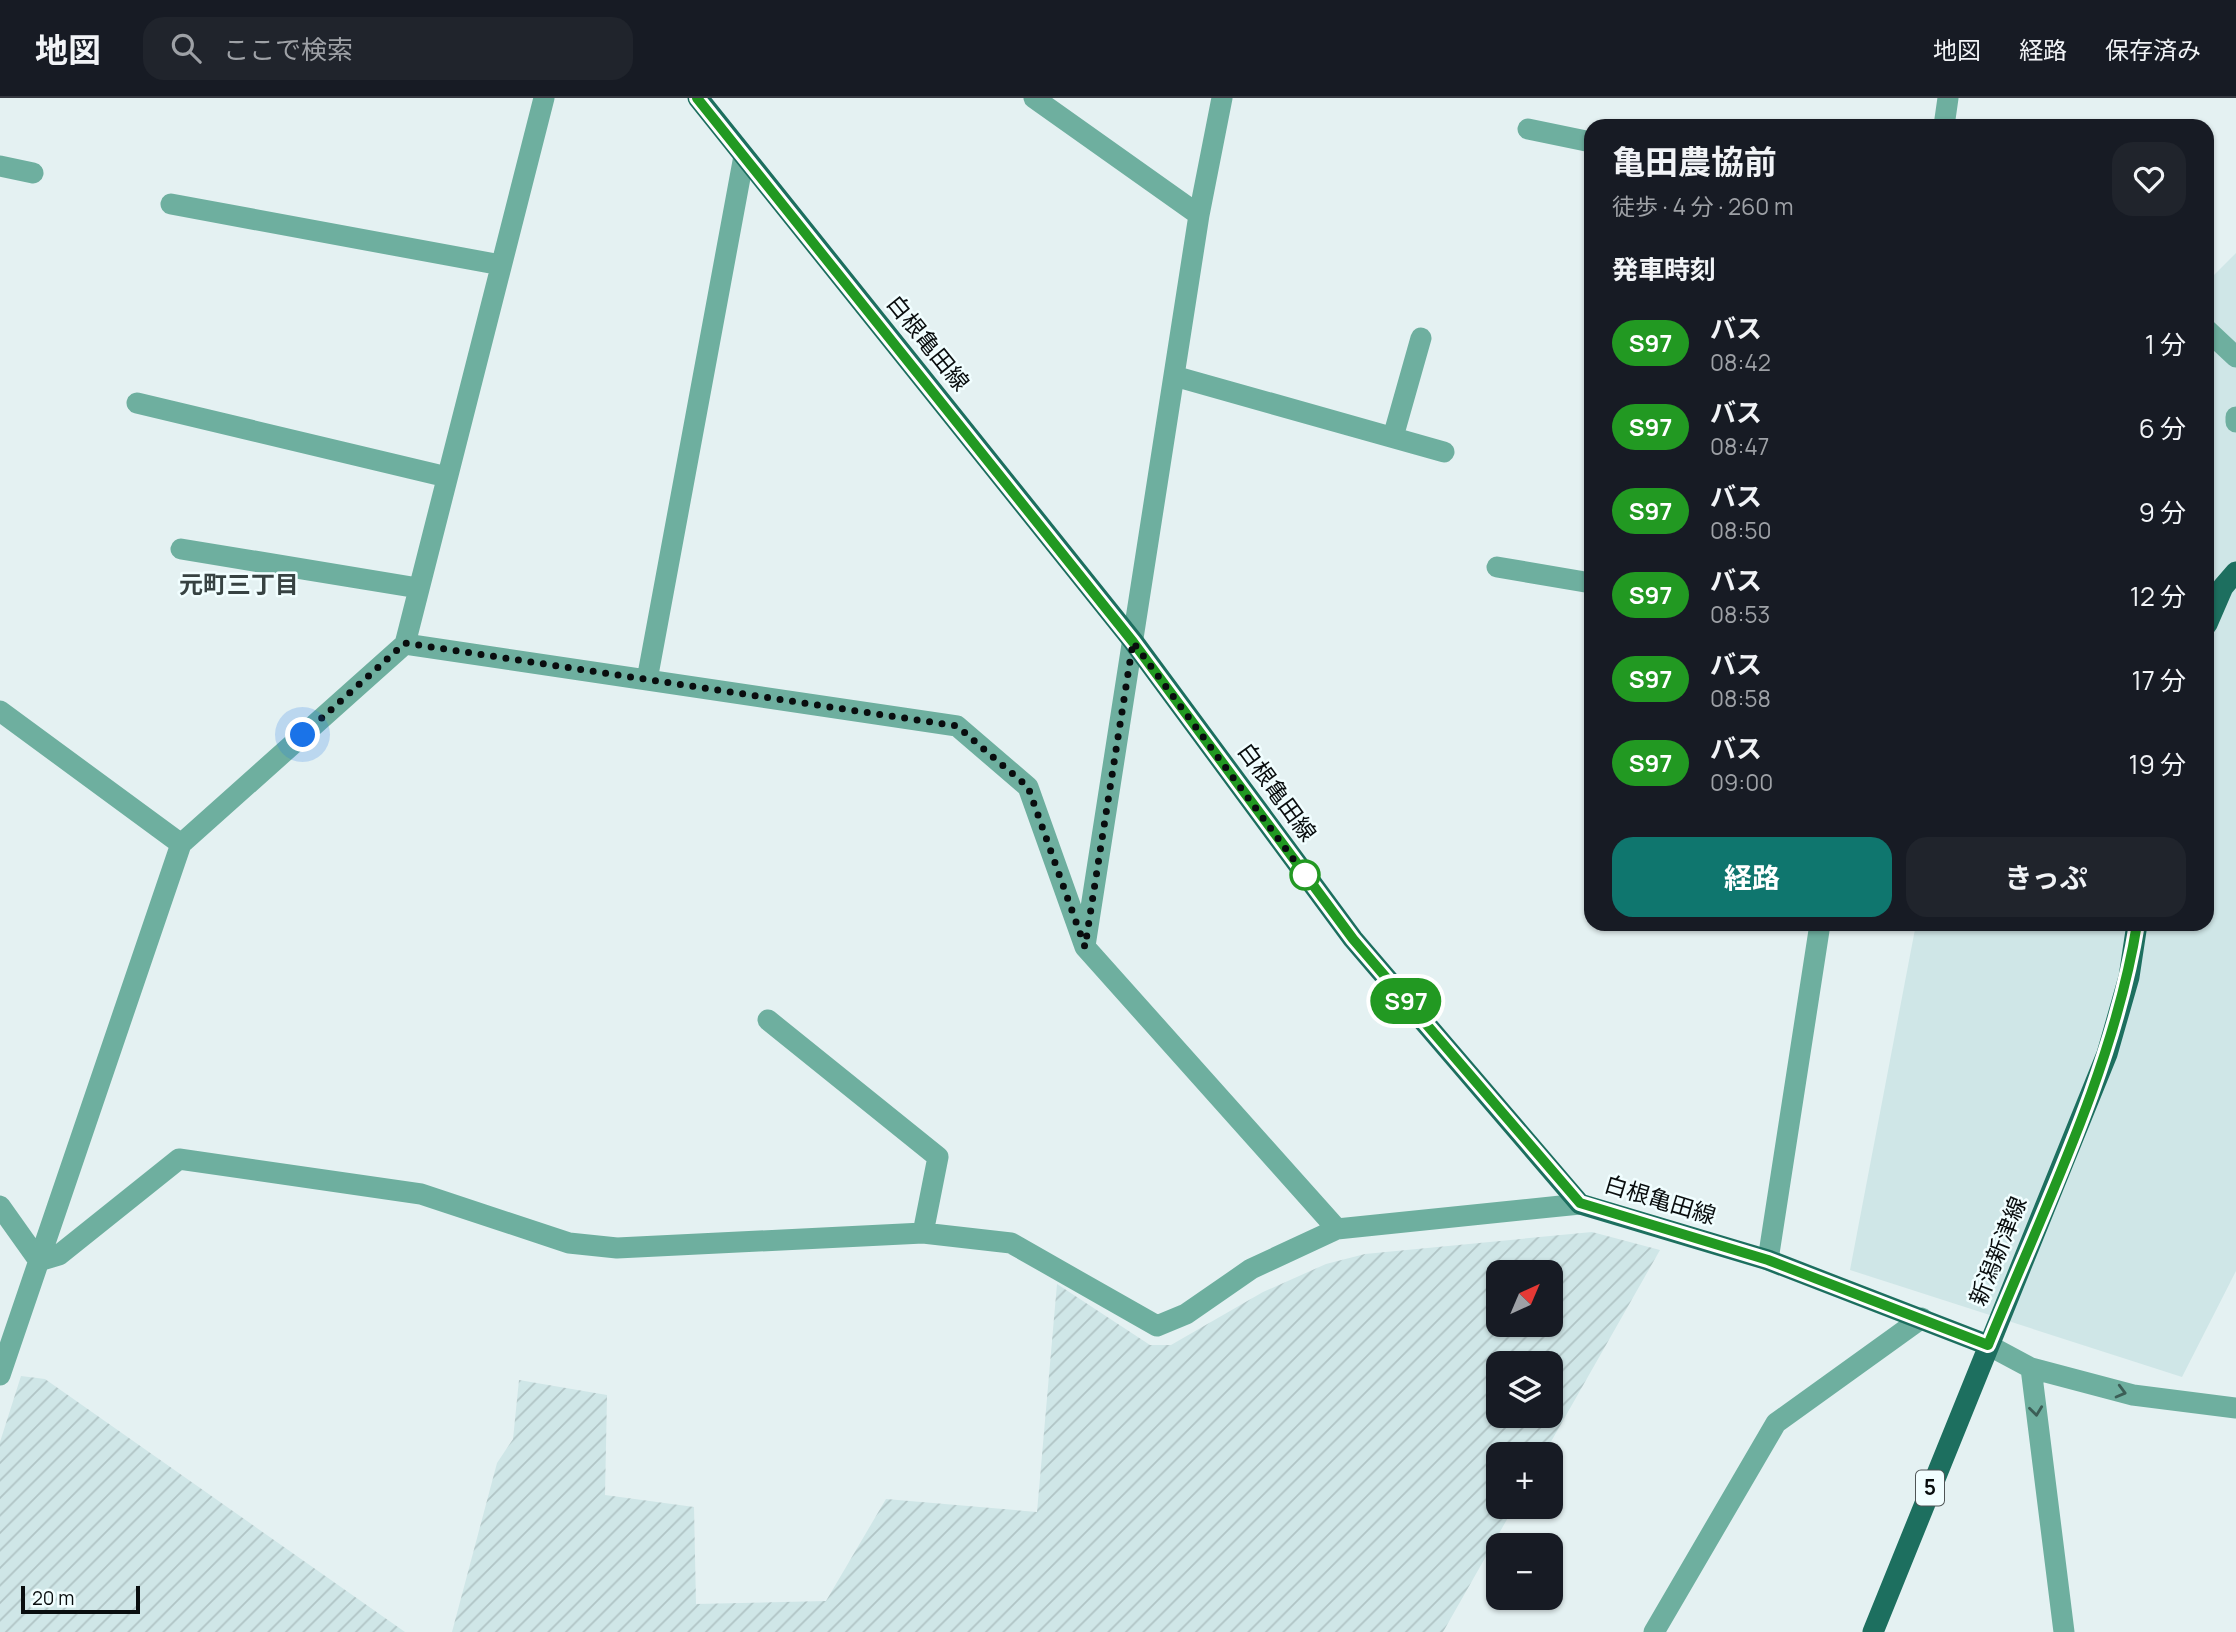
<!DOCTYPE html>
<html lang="ja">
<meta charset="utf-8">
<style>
body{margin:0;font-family:Manrope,"Noto Sans JP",sans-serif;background:#20242c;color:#f1f3f6;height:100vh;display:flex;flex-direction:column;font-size:26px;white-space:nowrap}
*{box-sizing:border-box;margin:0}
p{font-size:23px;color:#9ea1a6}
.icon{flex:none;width:38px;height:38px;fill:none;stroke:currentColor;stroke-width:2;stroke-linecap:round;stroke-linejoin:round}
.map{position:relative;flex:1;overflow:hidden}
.sheet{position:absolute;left:1584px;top:21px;width:630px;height:812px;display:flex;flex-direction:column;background:#171b24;border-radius:21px;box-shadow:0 2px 5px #0004}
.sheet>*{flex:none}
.badge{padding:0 14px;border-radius:23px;font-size:24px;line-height:46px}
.needle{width:46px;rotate:44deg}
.controls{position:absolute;left:1486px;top:1162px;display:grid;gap:14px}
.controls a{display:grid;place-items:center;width:77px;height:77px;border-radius:14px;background:#171b24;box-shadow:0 2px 5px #0004;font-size:35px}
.scale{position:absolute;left:21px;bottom:18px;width:119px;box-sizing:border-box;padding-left:7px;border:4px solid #090d0e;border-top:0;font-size:19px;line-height:24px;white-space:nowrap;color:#090d0e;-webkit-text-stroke:5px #f1feff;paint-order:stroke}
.you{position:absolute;width:35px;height:35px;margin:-18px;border:5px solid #fff;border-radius:50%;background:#1a73e8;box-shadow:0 0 0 10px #1a73e833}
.map>.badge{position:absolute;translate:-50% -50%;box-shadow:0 0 0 4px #fff}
h2{padding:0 28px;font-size:26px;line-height:63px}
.round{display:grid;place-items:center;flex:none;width:74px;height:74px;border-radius:21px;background:#20242c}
.headline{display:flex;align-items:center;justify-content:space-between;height:119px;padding:0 28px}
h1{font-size:33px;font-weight:700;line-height:52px}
.cta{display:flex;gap:14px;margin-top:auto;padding:14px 28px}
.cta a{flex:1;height:80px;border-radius:21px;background:#0f766e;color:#fff;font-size:28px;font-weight:700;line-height:80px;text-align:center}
.cta a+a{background:#20242c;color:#f1f3f6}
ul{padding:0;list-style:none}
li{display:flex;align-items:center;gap:21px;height:84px;padding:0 28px}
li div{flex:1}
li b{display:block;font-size:26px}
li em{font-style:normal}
li .badge{min-width:77px;font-weight:700;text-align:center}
header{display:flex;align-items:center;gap:42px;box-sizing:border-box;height:98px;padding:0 35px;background:#171b24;border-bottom:2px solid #363941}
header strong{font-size:33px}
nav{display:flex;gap:38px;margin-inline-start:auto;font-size:24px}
.search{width:490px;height:63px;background:#20242c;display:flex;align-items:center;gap:18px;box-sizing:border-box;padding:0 24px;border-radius:21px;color:#9ea1a6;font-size:26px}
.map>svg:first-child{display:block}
</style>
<header>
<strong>地図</strong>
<div class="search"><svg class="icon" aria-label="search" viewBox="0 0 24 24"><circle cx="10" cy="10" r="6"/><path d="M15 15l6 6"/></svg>ここで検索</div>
<nav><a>地図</a><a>経路</a><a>保存済み</a></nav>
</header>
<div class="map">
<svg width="2236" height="1534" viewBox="0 0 2236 1534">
<defs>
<pattern id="industrial-furrows" width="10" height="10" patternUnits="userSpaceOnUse" patternTransform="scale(1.75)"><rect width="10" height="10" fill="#cfe6e7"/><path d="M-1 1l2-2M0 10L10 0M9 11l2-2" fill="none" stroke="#b0c4c5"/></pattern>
</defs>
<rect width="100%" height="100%" fill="#e4f1f2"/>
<path fill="#cfe6e7" d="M2236 155V1173L2182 1279 1850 1172 1916 826H2207V184Z"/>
<path fill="url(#industrial-furrows)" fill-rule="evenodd" d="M1592 1134 1660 1152 1544 1356H1498V1409H1514L1443 1534H452L497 1365 513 1341 519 1282 607 1297 605 1397 694 1409 696 1506 826 1503 886 1401 1037 1414 1057 1186 1150 1247H1171L1263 1194 1326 1166 1365 1156ZM1498 1174H1550V1227H1498ZM1498 1265H1550V1318H1498Z
M21 1278 45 1281 405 1534H0V1344Z"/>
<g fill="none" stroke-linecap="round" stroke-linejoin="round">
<path stroke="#6eaf9f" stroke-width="21" d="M1034 0 1199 117
M1944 28 1948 0
M1528 31 1591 44
M0 68 33 75
M171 106 501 167
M2207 232 2236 259
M1174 278 1444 354
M137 305 447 379
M2236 319V324
M1393 339 1421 240
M181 451 418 490
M1497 469 1591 485
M405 546 957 628 1028 689 1085 849 1337 1131
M647 582 744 58
M0 613 181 746
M1085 848 1199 117 1222 0
M768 922 938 1059 923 1135
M0 1108 39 1163
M1768 1162 1820 826
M39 1163 59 1157 179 1061 421 1096 569 1145 617 1150 923 1135 1011 1145 1157 1228 1186 1216 1251 1171 1337 1131 1580 1106
M1988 1247 2031 1270 2064 1534
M2031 1270 2133 1297 2236 1310
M0 1277 181 746 405 546 544 0
M1654 1534 1776 1325 1922 1220"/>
<path stroke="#1d6f5f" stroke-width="21" d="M698 0 1133 543 1353 841 1580 1106 1768 1162 1988 1247
M2207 526 2223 489 2236 474
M1873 1534 2107 956 2129 879 2137 826"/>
</g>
<defs><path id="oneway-chevron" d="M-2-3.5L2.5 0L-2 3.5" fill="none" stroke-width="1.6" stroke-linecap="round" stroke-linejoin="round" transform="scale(1.75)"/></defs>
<g stroke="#3c5e56">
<use href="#oneway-chevron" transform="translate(2121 1294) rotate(15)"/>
<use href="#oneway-chevron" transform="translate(2036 1313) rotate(83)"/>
</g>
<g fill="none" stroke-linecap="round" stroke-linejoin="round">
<defs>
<path id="line" d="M697 0 1133 544 1353 841 1580 1105 1768 1162 1988 1247C2043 1112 2114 970 2137 826"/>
</defs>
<use href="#line" stroke="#fff" stroke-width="16"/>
<use href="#line" stroke="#292" stroke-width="10"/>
<path stroke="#090d0e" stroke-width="7" stroke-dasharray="0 12.6" d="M303 637 405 545 957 628 1028 689 1085 849 1133 544 1305 777"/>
</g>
<circle fill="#fff" stroke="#292" stroke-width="3.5" cx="1305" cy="777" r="14"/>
<g text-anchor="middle" stroke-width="5" stroke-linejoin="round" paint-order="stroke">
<rect fill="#f1feff" stroke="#4f5556" stroke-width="2" x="1916" y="1372.5" width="28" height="35" rx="5"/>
<g font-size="21" font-weight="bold" fill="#090d0e">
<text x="1930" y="1397">5</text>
</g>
<g font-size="23" fill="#090d0e" stroke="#f1feff">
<text transform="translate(928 245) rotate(51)" y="8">白根亀田線</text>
<text transform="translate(1277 694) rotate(54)" y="8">白根亀田線</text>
<text transform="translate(1660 1102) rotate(17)" y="8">白根亀田線</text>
<text transform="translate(1998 1153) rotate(-68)" y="8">新潟新津線</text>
</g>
<g font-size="24" font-weight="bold" fill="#374242" stroke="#f1feff">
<text x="239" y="495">元町三丁目</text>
</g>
</g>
</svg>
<div class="controls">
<a><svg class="needle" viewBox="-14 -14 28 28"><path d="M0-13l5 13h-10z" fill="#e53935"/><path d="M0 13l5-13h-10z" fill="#9ea1a6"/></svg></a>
<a><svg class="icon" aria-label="layers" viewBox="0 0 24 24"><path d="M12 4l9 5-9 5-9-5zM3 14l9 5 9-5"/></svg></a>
<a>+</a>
<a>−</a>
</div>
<div class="scale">20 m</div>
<div class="you" style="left:303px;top:637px"></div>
<b class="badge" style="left:1406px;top:903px;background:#292;color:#fff">S97</b>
<section class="sheet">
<div class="headline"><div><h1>亀田農協前</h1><p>徒歩 · 4 分 · 260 m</p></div><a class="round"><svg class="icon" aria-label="heart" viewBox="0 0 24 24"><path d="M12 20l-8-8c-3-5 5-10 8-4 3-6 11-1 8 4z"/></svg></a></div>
<h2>発車時刻</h2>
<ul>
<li><span class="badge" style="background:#292;color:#fff">S97</span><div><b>バス</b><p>08:42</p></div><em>1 分</em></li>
<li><span class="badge" style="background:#292;color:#fff">S97</span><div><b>バス</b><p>08:47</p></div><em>6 分</em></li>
<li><span class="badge" style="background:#292;color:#fff">S97</span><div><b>バス</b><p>08:50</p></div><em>9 分</em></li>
<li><span class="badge" style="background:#292;color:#fff">S97</span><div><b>バス</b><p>08:53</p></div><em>12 分</em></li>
<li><span class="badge" style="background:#292;color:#fff">S97</span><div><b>バス</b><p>08:58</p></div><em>17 分</em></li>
<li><span class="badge" style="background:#292;color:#fff">S97</span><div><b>バス</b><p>09:00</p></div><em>19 分</em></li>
</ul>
<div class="cta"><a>経路</a><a>きっぷ</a></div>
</section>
</div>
